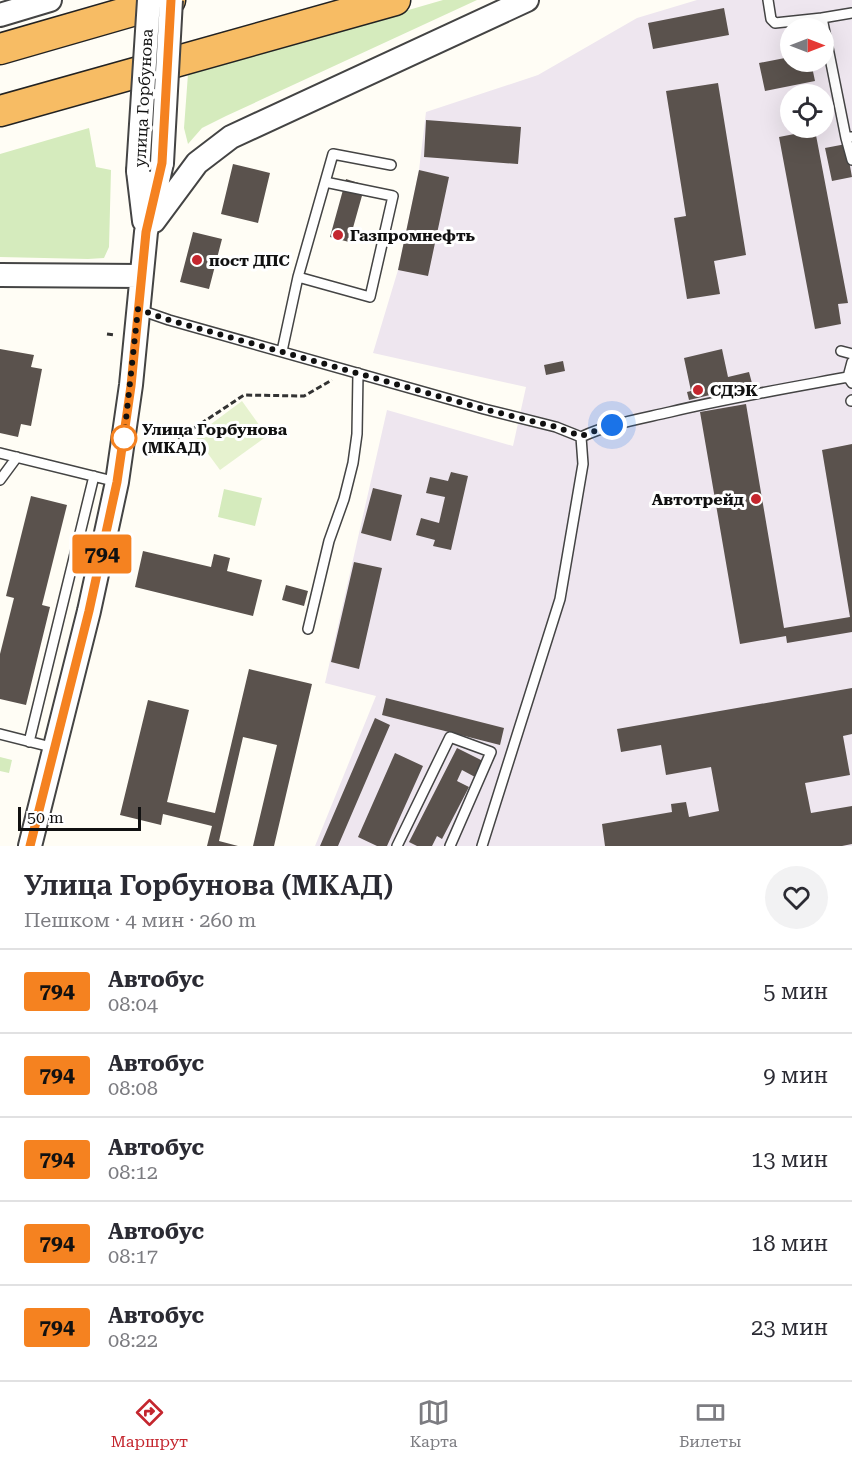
<!DOCTYPE html>
<html lang="ru">
<meta charset="utf-8">
<style>
body{margin:0;font-family:"Roboto Serif",serif;background:#f2f2f3;color:#2b2b33;height:100vh;display:flex;flex-direction:column;font-size:22px;white-space:nowrap}
*{box-sizing:border-box;margin:0}
p{font-size:20px;color:#7c7c81}
.icon{flex:none;width:33px;height:33px;fill:none;stroke:currentColor;stroke-width:2;stroke-linecap:round;stroke-linejoin:round}
.map{position:relative;height:846px;overflow:hidden}
.drawer{display:flex;flex-direction:column;background:#fff;flex:1}
.drawer>*{flex:none}
.badge{padding:0 12px;border-radius:4px;font-size:21px;line-height:39px}
.needle{width:39px;rotate:90deg}
.buttons{position:absolute;left:780px;top:18px;display:grid;gap:12px}
.buttons a{display:grid;place-items:center;width:54px;height:54px;border-radius:50%;background:#fff;box-shadow:0 6px 24px #0002;font-size:30px}
.scale{position:absolute;left:18px;bottom:15px;width:123px;box-sizing:border-box;padding-left:6px;border:3px solid #111;border-top:0;font-size:16px;line-height:21px;white-space:nowrap;color:#111;-webkit-text-stroke:4px #fff;paint-order:stroke}
.you{position:absolute;width:30px;height:30px;margin:-15px;border:4px solid #fff;border-radius:50%;background:#1a73e8;box-shadow:0 0 0 9px #1a73e833}
.map>.badge{position:absolute;translate:-50% -50%;box-shadow:0 0 0 3px #fff}
.round{display:grid;place-items:center;flex:none;width:63px;height:63px;border-radius:32px;background:#f2f2f3}
.headline{display:flex;align-items:center;justify-content:space-between;height:102px;padding:0 24px}
h1{font-size:28px;font-weight:600;line-height:45px}
ul{padding:0;list-style:none}
li{display:flex;align-items:center;gap:18px;height:84px;padding:0 24px;border-top:2px solid #e1e1e2}
li div{flex:1}
li b{display:block;font-size:22px}
li em{font-style:normal}
li .badge{min-width:66px;font-weight:700;text-align:center}
.tab-bar{display:flex;justify-content:space-around;align-items:center;height:84px;border-top:2px solid #e1e1e2;background:#fff;font-size:16px;color:#7c7c81}
.tab-bar a{display:grid;justify-items:center;gap:3px}
.tab-bar .current{color:#c4262e}
.map>svg:first-child{display:block}
</style>
<div class="map">
<svg width="852" height="846" viewBox="0 0 852 846">
<rect width="100%" height="100%" fill="#fffdf5"/>
<path fill="#eee6ef" fill-rule="evenodd" d="M697 0H852V846H315L376 696 325 683 387 410 513 446 526 387 373 353 398 270 419 170 426 112 538 75 637 18ZM790 28H824V62H790ZM790 94H824V128H790Z"/>
<path fill="#d5ebbd" d="M443 0H477L226 116 202 128 188 144 184 128 188 74Z
M89 128 96 167 111 170 109 247 104 258 88 259 0 257V154Z
M224 489 262 498 255 526 218 517Z
M0 757 12 760 9 773 0 771Z"/>
<path fill="#e6f2cf" d="M242 401 267 436 220 470 195 436Z"/>
<path fill="#5a524d" d="M724 8 729 35 653 49 648 23Z
M790 57V62H811L815 81 765 91 759 63Z
M718 83 746 255 714 261 720 294 687 299 674 218 686 216 666 91Z
M426 120 521 127 518 164 424 157Z
M815 130 848 303 838 304 841 324 815 329 779 137Z
M846 144 852 177 832 181 825 148Z
M233 164 270 173 258 223 221 214Z
M419 170 449 177 428 276 398 270Z
M346 179 365 185 349 242 330 237Z
M193 232 222 239 209 289 180 282Z
M0 349 34 355 31 367 42 369 31 426 21 424 18 437 0 433Z
M722 349 728 377 749 372 753 387 732 392 731 390 689 400 687 392 691 391 684 358Z
M563 361 565 371 546 375 544 365Z
M746 404 784 628 850 617 822 450 852 444V632L787 643 786 636 740 644 700 412Z
M451 472 468 476 451 550 433 546 435 540 416 535 421 518 439 523 445 497 426 493 430 477 448 481Z
M373 488 402 495 391 541 361 533Z
M31 496 67 505 42 605 50 607 26 705 0 699V654L14 598 6 596Z
M143 551 211 567 214 554 230 558 227 571 262 580 253 616 135 587Z
M354 562 382 568 359 669 331 662Z
M286 585 308 591 304 606 282 600Z
M249 669 312 684 274 846H253L277 745 243 737 219 841 238 846H207L212 826 163 814 161 825 120 815 148 700 189 710 167 802 215 813Z
M852 688V734L843 736 850 775 805 783 811 813 852 806V844L842 846H605L602 824 672 812 671 804 686 802 689 817 719 811 711 767 666 775 661 745 621 752 617 729Z
M386 698 504 728 500 745 382 715Z
M375 718 390 725 338 846H320Z
M457 748 483 761 475 777 462 770 457 781 469 787 442 839 437 836 432 846H417L409 842Z
M395 753 423 766 387 846H377L358 837Z"/>
<g fill="none" stroke-linecap="round" stroke-linejoin="round">
<defs>
<path id="service" d="M768 0 771 19 775 23 822 18
M851 137 846 138 852 160
M846 138 822 18 852 13
M298 277 370 297 393 196 325 182
M140 310 169 320 484 409 556 427 581 437 583 464 560 599 482 846
M282 351 298 277 333 154 391 165
M841 351 852 354
M848 377 852 362
M851 401 852 400
M581 437C609 424 640 419 670 412 729 398 788 388 848 377L852 383
M0 453 117 482
M0 480 17 457
M308 629 329 541 344 499 353 463 357 434 358 373
M0 734 55 748
M29 742 94 476
M397 846 450 737 491 752 450 846"/>
<path id="tertiary" d="M0 15 50 0
M138 171 144 221
M154 221 197 163 231 137 527 0
M0 275 141 276
M30 846 89 611 117 482 131 385 146 232 162 163"/>
<path id="trunk" d="M0 49 170 0
M0 111 395 0"/>
</defs>
<use href="#service" stroke="#444" stroke-width="12"/>
<use href="#tertiary" stroke="#444" stroke-width="26"/>
<use href="#trunk" stroke="#222" stroke-width="33"/>
<path stroke="#333" stroke-width="3" stroke-dasharray="6 3" stroke-linecap="butt" d="M107 334 114 335
M147 455 155 454 244 395 304 396 332 380"/>
<use href="#service" stroke="#fff" stroke-width="9"/>
<use href="#tertiary" stroke="#fff" stroke-width="22"/>
<use href="#trunk" stroke="#f7bc64" stroke-width="30"/>
<defs>
<path id="tertiary-bridge" d="M162 163 171 0
M138 171 149 0"/>
</defs>
<use href="#tertiary-bridge" stroke="#444" stroke-width="26" stroke-linecap="butt"/>
<use href="#tertiary-bridge" stroke="#fff" stroke-width="22"/>
</g>
<g fill="none" stroke-linecap="round" stroke-linejoin="round">
<defs>
<path id="line" d="M30 846 89 611 117 482 131 386 146 232 162 163 171 0"/>
</defs>
<use href="#line" stroke="#fff" stroke-width="14"/>
<use href="#line" stroke="#f58220" stroke-width="9"/>
<path stroke="#111" stroke-width="6" stroke-dasharray="0 10.8" d="M124 438 138 309 169 320 484 409 556 427 581 436 612 425"/>
</g>
<g fill="#c4262e" stroke="#fff" stroke-width="2">
<circle cx="338" cy="235" r="6"/>
<circle cx="197" cy="260" r="6"/>
<circle cx="698" cy="390" r="6"/>
<circle cx="756" cy="499" r="6"/>
</g>
<circle fill="#fff" stroke="#f58220" stroke-width="3" cx="124" cy="438" r="12"/>
<g text-anchor="middle" stroke-width="6" stroke-linejoin="round" paint-order="stroke">
<g font-size="16" fill="#111" stroke="#fff">
<text transform="translate(143 98) rotate(-87)" y="6">улица Горбунова</text>
</g>
<g font-size="16" font-weight="bold" fill="#111" stroke="#fff" text-anchor="start">
<text x="350" y="241">Газпромнефть</text>
<text x="209" y="266">пост ДПС</text>
<text x="710" y="396">СДЭК</text>
<text x="744" y="505" text-anchor="end">Автотрейд</text>
</g>
<g font-size="16" font-weight="bold" fill="#111" stroke="#fff" text-anchor="start">
<text x="142" y="435">Улица Горбунова<tspan x="142" dy="18">(МКАД)</tspan></text>
</g>
</g>
</svg>
<div class="buttons">
<a><svg class="needle" viewBox="-14 -14 28 28"><path d="M0-13l5 13h-10z" fill="#e53935"/><path d="M0 13l5-13h-10z" fill="#7c7c81"/></svg></a>
<a><svg class="icon" aria-label="locate" viewBox="0 0 24 24"><circle cx="12" cy="12" r="6"/><path d="M12 2v4M12 18v4M2 12h4M18 12h4"/></svg></a>
</div>
<div class="scale">50 m</div>
<div class="you" style="left:612px;top:425px"></div>
<b class="badge" style="left:102px;top:554px;background:#f58220;color:#111">794</b>
</div>
<section class="drawer">
<div class="headline"><div><h1>Улица Горбунова (МКАД)</h1><p>Пешком · 4 мин · 260 m</p></div><a class="round"><svg class="icon" aria-label="heart" viewBox="0 0 24 24"><path d="M12 20l-8-8c-3-5 5-10 8-4 3-6 11-1 8 4z"/></svg></a></div>
<ul>
<li><span class="badge" style="background:#f58220;color:#111">794</span><div><b>Автобус</b><p>08:04</p></div><em>5 мин</em></li>
<li><span class="badge" style="background:#f58220;color:#111">794</span><div><b>Автобус</b><p>08:08</p></div><em>9 мин</em></li>
<li><span class="badge" style="background:#f58220;color:#111">794</span><div><b>Автобус</b><p>08:12</p></div><em>13 мин</em></li>
<li><span class="badge" style="background:#f58220;color:#111">794</span><div><b>Автобус</b><p>08:17</p></div><em>18 мин</em></li>
<li><span class="badge" style="background:#f58220;color:#111">794</span><div><b>Автобус</b><p>08:22</p></div><em>23 мин</em></li>
</ul>
</section>
<nav class="tab-bar">
<a class="current"><svg class="icon" aria-label="directions" viewBox="0 0 24 24"><path d="M12 3l9 9-9 9-9-9zM9 14v-3h6M13 9l2 2-2 2"/></svg>Маршрут</a>
<a><svg class="icon" aria-label="map" viewBox="0 0 24 24"><path d="M3 6l6-2 6 2 6-2v14l-6 2-6-2-6 2zM9 4v14M15 6v14"/></svg>Карта</a>
<a><svg class="icon" aria-label="tickets" viewBox="0 0 24 24"><path d="M3 7h18v10H3zM15 7v10"/></svg>Билеты</a>
</nav>
